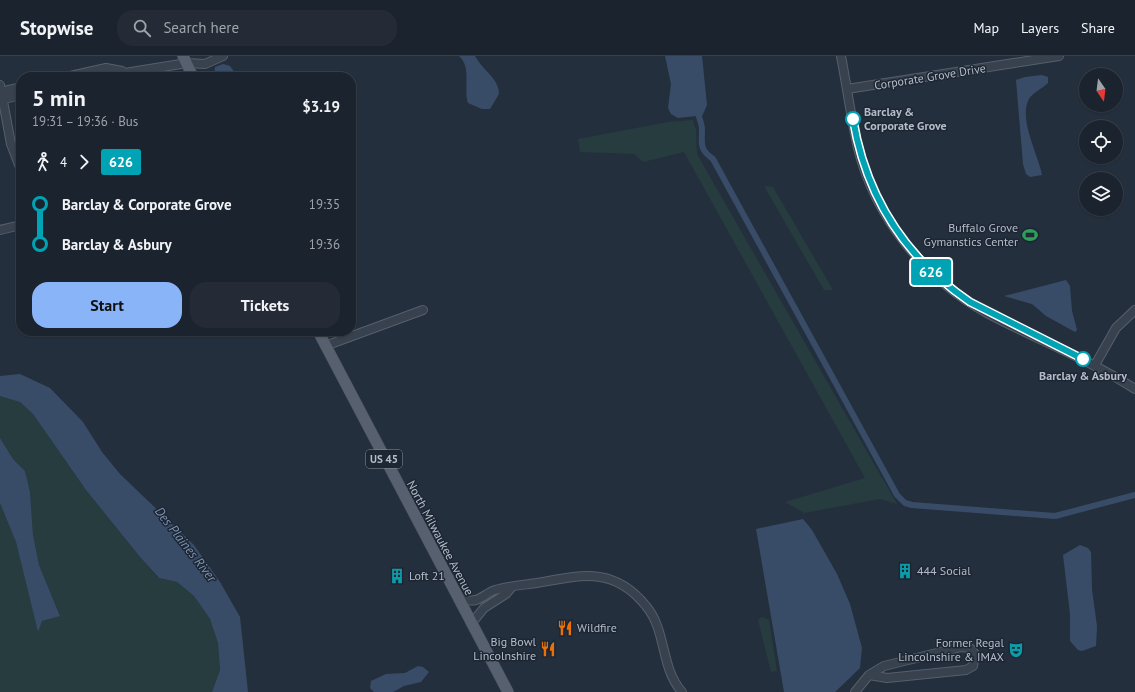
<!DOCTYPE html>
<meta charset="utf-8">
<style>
body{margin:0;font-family:"PT Sans",sans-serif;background:#242b36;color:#f1f3f6;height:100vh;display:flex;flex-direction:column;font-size:15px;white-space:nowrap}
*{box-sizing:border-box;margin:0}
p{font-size:13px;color:#a0a4aa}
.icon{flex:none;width:22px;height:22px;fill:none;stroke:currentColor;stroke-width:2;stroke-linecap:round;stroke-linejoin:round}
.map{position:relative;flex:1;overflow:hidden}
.details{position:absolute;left:16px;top:16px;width:340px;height:264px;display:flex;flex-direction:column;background:#1b232e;border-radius:16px;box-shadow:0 1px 3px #0004,0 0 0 1px #39404a}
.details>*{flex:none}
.badge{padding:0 8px;border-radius:3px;font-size:14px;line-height:26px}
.needle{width:26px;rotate:166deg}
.tools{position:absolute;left:1079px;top:12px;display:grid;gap:8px}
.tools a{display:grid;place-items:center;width:44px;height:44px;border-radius:50%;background:#1b232e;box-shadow:0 1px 3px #0004,0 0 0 1px #39404a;font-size:20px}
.map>.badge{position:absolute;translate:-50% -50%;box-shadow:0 0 0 2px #fff}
.legs{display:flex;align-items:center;gap:6px;height:44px;padding:0 16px;font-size:13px}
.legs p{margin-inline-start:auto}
.head{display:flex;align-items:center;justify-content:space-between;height:68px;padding:0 16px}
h1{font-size:22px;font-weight:600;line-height:30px}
.cta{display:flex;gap:8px;margin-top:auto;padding:8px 16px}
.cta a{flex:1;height:46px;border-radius:16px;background:#8ab4f8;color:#111;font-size:16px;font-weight:600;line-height:46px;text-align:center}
.cta a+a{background:#242b36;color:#f1f3f6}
ul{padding:0 16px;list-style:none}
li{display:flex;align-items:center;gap:14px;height:40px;font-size:15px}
li i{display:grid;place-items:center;width:6px;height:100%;margin:0 5px;background:currentColor}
li i::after{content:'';width:10px;height:10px;margin:-5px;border:3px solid;border-radius:50%;background:#1b232e}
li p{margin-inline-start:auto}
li:first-child i{background:linear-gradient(#0000 50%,currentColor 0)}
li:last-child i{background:linear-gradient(currentColor 50%,#0000 0)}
header{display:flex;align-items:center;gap:24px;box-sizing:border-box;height:56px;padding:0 20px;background:#1b232e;border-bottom:1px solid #39404a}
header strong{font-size:19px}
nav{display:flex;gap:22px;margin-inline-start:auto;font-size:14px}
.search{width:280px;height:36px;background:#242b36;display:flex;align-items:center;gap:10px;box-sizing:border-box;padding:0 14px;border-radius:16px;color:#a0a4aa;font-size:15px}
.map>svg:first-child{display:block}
</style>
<header>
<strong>Stopwise</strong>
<div class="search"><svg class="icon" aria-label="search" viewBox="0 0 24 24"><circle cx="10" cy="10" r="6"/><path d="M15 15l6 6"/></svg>Search here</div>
<nav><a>Map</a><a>Layers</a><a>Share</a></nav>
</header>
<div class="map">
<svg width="1135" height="636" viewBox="0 0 1135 636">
<rect width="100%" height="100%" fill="#242f3e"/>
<path fill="#263c3f" d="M693 64 696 74 697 98 897 448 880 443 804 457 785 446 865 422 684 96 643 106 634 98 580 96 578 83 668 66Z
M764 130 773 131 833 234H824Z
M3 339 20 346 33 358 86 434 140 501 158 522 177 526 194 540 210 563 218 587 220 614 212 636H0V447L16 486 38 575 42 565 60 559 39 509 33 479 30 436 25 415 13 403 0 382V340Z
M762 561 769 564 777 615 771 616 758 564Z"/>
<path fill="#394c67" d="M459 0H475C483 15 499 22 499 38L490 53H482L468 47C463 32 472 11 459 0Z
M665 0H702L707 49 700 65 696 60 678 62 671 58 668 52 671 28Z
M223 8 230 10 238 21H214L215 11Z
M1042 19 1048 21V27C1042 33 1033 36 1029 43 1018 62 1038 98 1042 119L1030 121 1026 118 1023 108 1016 24 1025 21Z
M1066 224 1070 230 1072 255 1077 274 1075 276 1046 260 1032 248 1004 240Z
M20 318 50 332 83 366 102 396 120 418 194 489 220 526 240 561 248 636H212L220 614 218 587 210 563 194 540 177 526 159 522 140 501 86 434 33 358 20 346 0 340V320Z
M0 382 13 403 25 415 30 436 33 479 39 509 60 560 42 565 38 576 16 486 0 447Z
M803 463 812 474 837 518 850 548 862 592 860 612 835 636H784L756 473Z
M1080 489 1088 492 1091 496 1092 534 1097 570 1096 590 1082 595 1078 594 1070 585V558L1063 499Z
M418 610 423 611 429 616 421 626 404 630 393 636H374L370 632 371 625 386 618 405 617Z"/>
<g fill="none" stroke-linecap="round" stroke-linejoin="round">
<path stroke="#394c67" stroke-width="6" d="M698 57C699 62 702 68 702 73 702 88 699 93 713 103L897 439 905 447 912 449 1055 460 1135 439"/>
<defs>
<path id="minor" d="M841 0C847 31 851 62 858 92 875 161 925 223 987 257 1036 283 1088 303 1135 333
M66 21 106 12 122 15
M100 21 187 7 205 8 223 0
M0 29 11 88 21 114
M847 33 1059 0
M0 36 21 31
M0 44 21 39
M0 174 21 169
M325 290 423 254
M1095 309 1116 272 1135 254
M458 543C463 544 471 545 476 544 483 542 488 536 495 534 508 530 523 529 537 527 581 519 614 510 646 550 667 575 660 611 682 636
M471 568 484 552 506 538 511 532
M855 636 869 619 884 610 961 591 970 592 975 598 973 610 966 614 887 622 869 619"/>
<path id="major" d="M183 0 193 21
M318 275 508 636"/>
</defs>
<use href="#minor" stroke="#565f6c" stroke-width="10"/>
<use href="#major" stroke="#414a57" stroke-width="12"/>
<use href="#minor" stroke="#38414e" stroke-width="8"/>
<use href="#major" stroke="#56606e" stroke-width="11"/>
</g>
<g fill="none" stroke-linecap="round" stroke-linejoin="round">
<defs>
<path id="line-1" d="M853 63C866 141 904 201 970 246L1083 303"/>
</defs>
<use href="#line-1" stroke="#fff" stroke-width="9"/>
<use href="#line-1" stroke="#00a3b4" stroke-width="6"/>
</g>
<defs>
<symbol id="stadium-bare" viewBox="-9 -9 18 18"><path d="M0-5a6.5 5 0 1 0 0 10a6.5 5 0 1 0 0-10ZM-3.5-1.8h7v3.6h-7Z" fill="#2e9e5b" stroke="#1d2633" stroke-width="2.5" paint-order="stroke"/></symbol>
<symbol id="building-bare" viewBox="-9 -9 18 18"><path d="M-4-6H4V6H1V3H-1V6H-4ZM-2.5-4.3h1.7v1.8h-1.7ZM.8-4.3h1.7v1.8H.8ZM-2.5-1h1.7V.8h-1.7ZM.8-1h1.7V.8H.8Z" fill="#0f9aa8" stroke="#1d2633" stroke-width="2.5" paint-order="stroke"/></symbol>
<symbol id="restaurant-bare" viewBox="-9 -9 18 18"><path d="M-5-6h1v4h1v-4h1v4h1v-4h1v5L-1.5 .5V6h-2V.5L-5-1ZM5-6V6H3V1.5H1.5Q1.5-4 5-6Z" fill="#e8710a" stroke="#1d2633" stroke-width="2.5" paint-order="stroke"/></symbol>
<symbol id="theatre-bare" viewBox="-9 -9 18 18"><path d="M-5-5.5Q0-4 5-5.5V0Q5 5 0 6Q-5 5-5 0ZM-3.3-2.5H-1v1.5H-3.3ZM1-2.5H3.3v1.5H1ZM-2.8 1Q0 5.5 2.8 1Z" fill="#0f9aa8" stroke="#1d2633" stroke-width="2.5" paint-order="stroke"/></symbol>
</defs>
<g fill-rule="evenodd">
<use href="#stadium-bare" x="1019" y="168" width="22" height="22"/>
<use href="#building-bare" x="894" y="504" width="22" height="22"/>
<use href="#building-bare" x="386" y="509" width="22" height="22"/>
<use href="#restaurant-bare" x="554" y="561" width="22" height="22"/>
<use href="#restaurant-bare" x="537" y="582" width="22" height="22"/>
<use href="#theatre-bare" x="1005" y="583" width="22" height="22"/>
</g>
<g fill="#fff" stroke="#00a3b4" stroke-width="2">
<circle cx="853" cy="63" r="7"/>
<circle cx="1083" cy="303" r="7"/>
</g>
<g text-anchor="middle" stroke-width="3" stroke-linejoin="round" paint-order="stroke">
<rect fill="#1d2633" stroke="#878f9c" stroke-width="1" x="366" y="394" width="36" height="18" rx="3"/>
<g font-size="11" font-weight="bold" fill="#b4bcc9">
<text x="384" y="407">US 45</text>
</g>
<g font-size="12" fill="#b4bcc9" stroke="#1d2633">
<text transform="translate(930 21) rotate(-9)" y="4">Corporate Grove Drive</text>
<text transform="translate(440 482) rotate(62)" y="4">North Milwaukee Avenue</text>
</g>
<g font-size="12" font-weight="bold" fill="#b4bcc9" stroke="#1d2633" text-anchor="start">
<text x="864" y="60">Barclay &amp;<tspan x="864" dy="14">Corporate Grove</tspan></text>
<text x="1083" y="324" text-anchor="middle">Barclay &amp; Asbury</text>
</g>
<g font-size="12" fill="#b4bcc9" stroke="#1d2633" text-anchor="end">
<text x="1018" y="176">Buffalo Grove<tspan x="1018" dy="14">Gymanstics Center</tspan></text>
<text x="917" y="519" text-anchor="start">444 Social</text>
<text x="409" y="524" text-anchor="start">Loft 21</text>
<text x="577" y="576" text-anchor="start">Wildfire</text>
<text x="536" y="590">Big Bowl<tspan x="536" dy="14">Lincolnshire</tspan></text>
<text x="1004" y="591">Former Regal<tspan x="1004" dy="14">Lincolnshire &amp; IMAX</tspan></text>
</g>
<g font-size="13" font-style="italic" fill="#7c92b1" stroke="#1d2633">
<text transform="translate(186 488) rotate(52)" y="5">Des Plaines River</text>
</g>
</g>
</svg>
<div class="tools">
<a><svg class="needle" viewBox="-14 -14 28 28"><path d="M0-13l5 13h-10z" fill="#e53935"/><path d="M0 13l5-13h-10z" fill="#a0a4aa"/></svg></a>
<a><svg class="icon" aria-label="locate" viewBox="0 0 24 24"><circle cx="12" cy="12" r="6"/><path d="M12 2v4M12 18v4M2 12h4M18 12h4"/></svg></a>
<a><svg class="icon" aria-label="layers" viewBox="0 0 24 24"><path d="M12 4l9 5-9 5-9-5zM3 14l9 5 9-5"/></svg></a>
</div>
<b class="badge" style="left:931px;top:216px;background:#00a3b4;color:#fff">626</b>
<section class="details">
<div class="head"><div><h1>5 min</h1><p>19:31 – 19:36 · Bus</p></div><b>$3.19</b></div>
<div class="legs"><svg class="icon" aria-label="walk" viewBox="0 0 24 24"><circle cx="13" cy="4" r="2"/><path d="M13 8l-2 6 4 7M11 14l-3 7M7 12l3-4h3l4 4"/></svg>4<svg class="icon" aria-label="forward" viewBox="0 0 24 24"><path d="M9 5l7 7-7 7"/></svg><b class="badge" style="background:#00a3b4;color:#fff">626</b></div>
<ul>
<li><i style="color:#00a3b4"></i><b>Barclay &amp; Corporate Grove</b><p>19:35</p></li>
<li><i style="color:#00a3b4"></i><b>Barclay &amp; Asbury</b><p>19:36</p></li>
</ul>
<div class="cta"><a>Start</a><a>Tickets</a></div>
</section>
</div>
